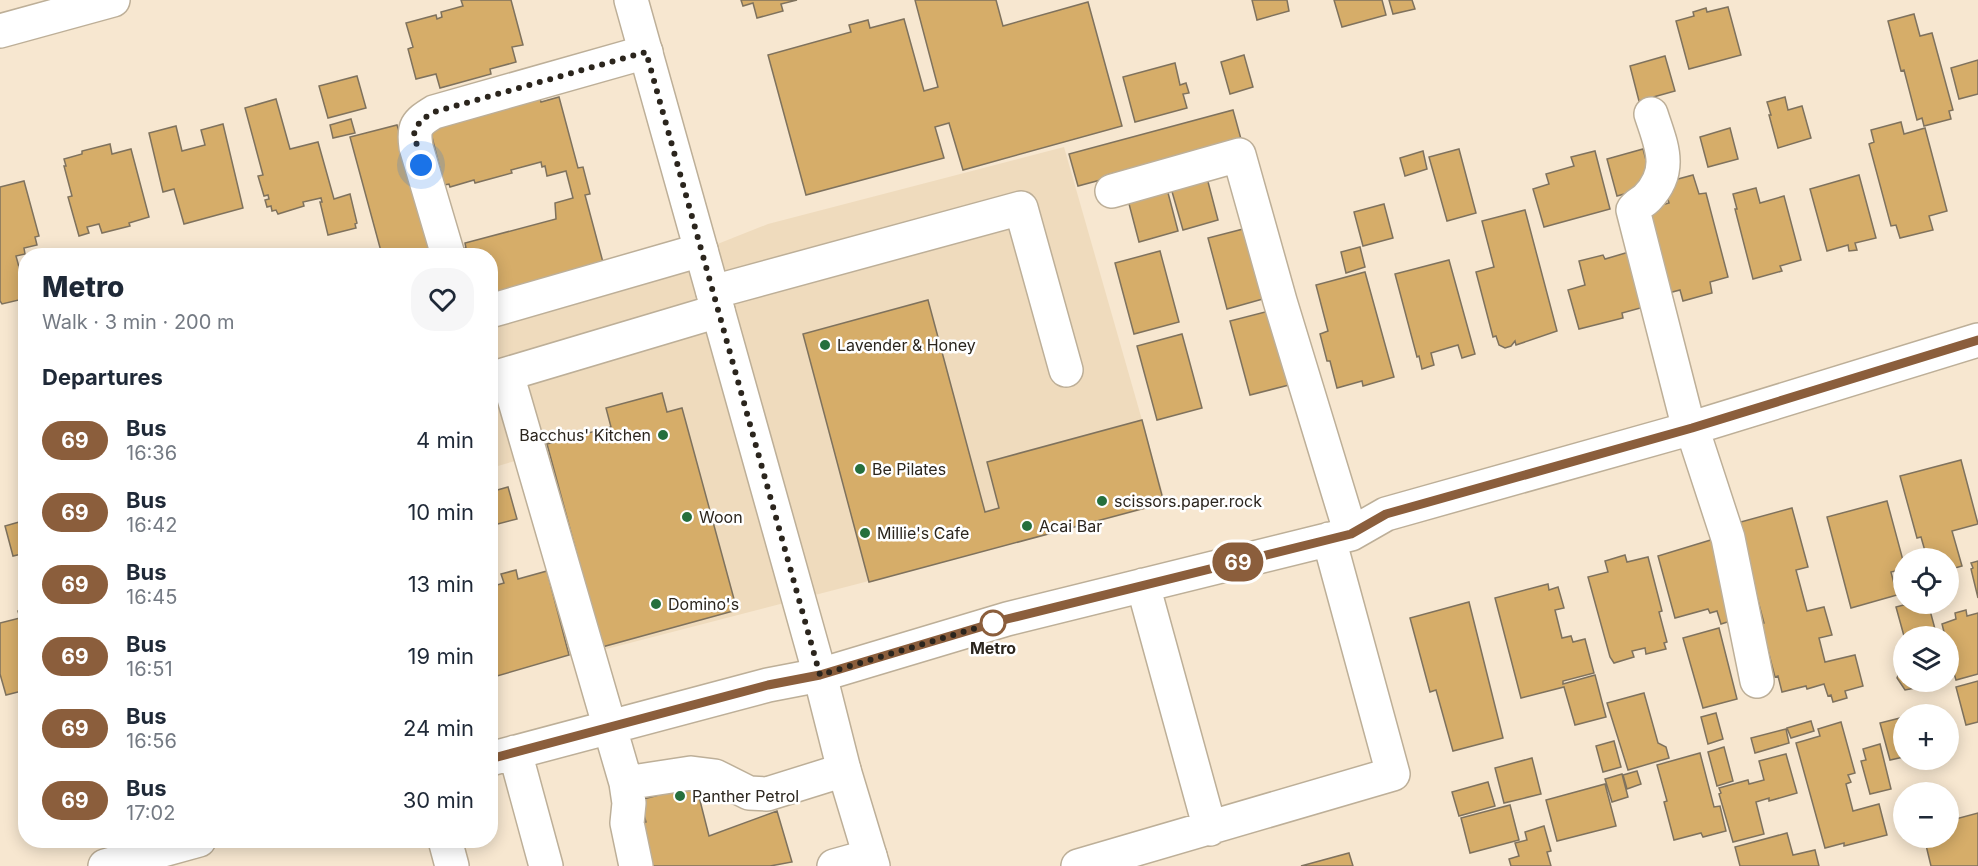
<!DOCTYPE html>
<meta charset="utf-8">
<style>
body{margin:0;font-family:Inter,sans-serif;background:#f6f6f7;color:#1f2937;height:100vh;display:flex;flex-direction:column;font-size:22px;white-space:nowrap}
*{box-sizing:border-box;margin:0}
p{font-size:20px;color:#747a83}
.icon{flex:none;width:33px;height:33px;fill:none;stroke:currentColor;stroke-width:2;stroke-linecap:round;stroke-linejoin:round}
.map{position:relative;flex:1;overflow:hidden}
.details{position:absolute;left:18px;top:248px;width:480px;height:600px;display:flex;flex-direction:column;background:#fff;border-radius:24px;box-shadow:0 3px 15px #0003}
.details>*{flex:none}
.badge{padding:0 12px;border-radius:20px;font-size:21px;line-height:39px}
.controls{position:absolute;left:1893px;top:548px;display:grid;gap:12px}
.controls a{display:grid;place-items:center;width:66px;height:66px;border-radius:50%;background:#fff;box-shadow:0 3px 15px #0003;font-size:30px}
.you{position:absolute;width:30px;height:30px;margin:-15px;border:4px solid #fff;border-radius:50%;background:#1a73e8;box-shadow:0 0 0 9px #1a73e833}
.map>.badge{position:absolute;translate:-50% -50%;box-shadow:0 0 0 3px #fff}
h2{padding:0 24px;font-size:22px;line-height:54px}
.round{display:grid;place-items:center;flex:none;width:63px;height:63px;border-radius:24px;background:#f6f6f7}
.headline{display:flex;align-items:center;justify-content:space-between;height:102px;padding:0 24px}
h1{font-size:28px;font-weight:800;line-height:45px}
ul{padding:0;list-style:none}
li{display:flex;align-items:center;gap:18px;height:72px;padding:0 24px}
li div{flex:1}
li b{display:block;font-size:22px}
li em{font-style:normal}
li .badge{min-width:66px;font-weight:700;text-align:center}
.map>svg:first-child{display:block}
</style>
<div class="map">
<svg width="1978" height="866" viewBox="0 0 1978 866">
<rect width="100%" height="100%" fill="#f7e7d0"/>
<path fill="#efdbbd" d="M1064 147 1166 504 591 653 539 454 491 468V318L642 274 768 224Z"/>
<path fill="#d6ad69" stroke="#7f725d" stroke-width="1.5" d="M461 0H511L523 45 512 47 516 62 490 69 491 74 440 88 436 74 416 79 408 49 413 47 406 23 436 15 437 19 442 17 441 12 463 6Z
M741 0H797L781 4 783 11 757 18 753 3 743 6Z
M915 0H996L1003 26 1088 2 1122 126 963 170 949 123 935 127 944 158 806 195 768 55 851 32 849 25 868 20 870 28 904 19 924 91 938 87Z
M1252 0H1287L1289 11 1257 20Z
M1334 0H1382L1386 15 1342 27Z
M1389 0H1412L1415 9 1393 14Z
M1728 7 1741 55 1689 69 1676 21 1694 16 1693 12 1706 8 1707 12Z
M1914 14 1920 36 1932 33 1953 110 1949 111 1951 119 1924 126 1922 118 1917 120 1904 70 1901 71 1888 21Z
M1244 55 1253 87 1230 94 1221 62Z
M1665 56 1675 91 1639 101 1630 66Z
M1978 60V94L1959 99 1951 68Z
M1175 63 1180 85 1186 83 1189 93 1183 94 1187 108 1135 122 1123 77Z
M357 76 366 108 328 118 319 86Z
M559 97 578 168 583 167 590 194 585 195 604 266 490 301V255H463L462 249 466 248 465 243 556 219 555 203 573 198 566 171 547 176 545 166 542 167 541 162 511 170 512 173 475 183 474 180 450 187 449 184 444 185 430 129 540 99 541 102Z
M1785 97 1788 110 1802 106 1811 138 1778 148 1769 115H1771L1767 102Z
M276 99 290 149 318 142 334 199 350 194 357 223 355 224 356 228 328 235 320 202H322L321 198 303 202 304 206 278 214 276 210 272 211 271 206 267 207 265 200 269 199 268 195 264 196 258 176 263 175 245 108Z
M1233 110 1241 139 1107 175 1108 178 1078 186 1069 154Z
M351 119 355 133 333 138 330 125Z
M1901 122 1904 134 1925 128 1947 211 1929 216 1933 230 1900 238 1896 225 1891 226 1869 144 1874 142 1871 130Z
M223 124 243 208 184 224 174 189 163 192 149 133 176 126 182 151 205 145 201 130Z
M397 125 403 145 432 255H382L350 137Z
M1730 128 1738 159 1708 167 1700 137Z
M110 144 112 154 131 149 149 217 129 223 130 226 102 233 99 224 87 227 89 233 79 236 68 197 72 196 64 166H66L64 159 82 154V151Z
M1459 149 1476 213 1447 221 1429 157Z
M1643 149 1653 186 1617 196 1607 159Z
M1423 151 1427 169 1405 176 1400 158Z
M1595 151 1610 209 1544 227 1533 189 1549 184 1546 174 1574 166 1571 157Z
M1693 175 1699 194 1706 193 1728 277 1710 282 1712 293 1683 301 1680 290 1661 295 1639 211 1669 203 1663 183Z
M1859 175 1876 238 1855 243 1857 250 1849 251 1848 245 1827 251 1810 189Z
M1207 178 1218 220 1183 230 1171 188Z
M24 181 39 236 35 237 37 245 24 248 25 254 16 256 26 293 22 295 23 299 2 304 0 301V187Z
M1756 188 1760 203 1784 196 1801 260 1780 266 1782 271 1753 279 1735 209H1737L1733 194Z
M1167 189 1178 231 1139 242 1128 200Z
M1384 204 1393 238 1363 246 1354 212Z
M1525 210 1557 331 1516 345 1515 341 1511 346 1505 348 1499 345 1496 336 1493 337 1476 272 1494 267 1482 221Z
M1251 227 1270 297 1227 309 1208 238Z
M1360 247 1365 267 1346 273 1341 252Z
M1160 251 1179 322 1134 334 1115 263Z
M1629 252 1644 307 1622 313 1623 318 1579 329 1568 290 1585 285 1579 261 1603 255 1605 259Z
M1449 260 1475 354 1462 358 1458 345 1431 353 1434 365 1422 369 1419 356 1417 357 1395 274Z
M1365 272 1394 377 1363 386 1362 381 1337 388 1330 361H1327L1320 334 1328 331 1316 285Z
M928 300 985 512 999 508 987 462 1142 420 1164 503 869 582 803 334Z
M1273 310 1293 384 1250 395 1230 321Z
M1182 334 1202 408 1157 420 1137 346Z
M662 393 667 412 682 408 737 610 602 647 547 444 611 427 606 408Z
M1961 460 1978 524 1952 531 1962 566 1948 570V558H1925H1927L1921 537 1917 538 1900 476Z
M508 487 517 519 490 526V492Z
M1887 501 1904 564V569L1891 572 1897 595 1851 608 1827 517Z
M1792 508 1808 567 1796 570 1807 611 1824 607 1832 635 1819 638 1825 662 1855 655 1863 686 1845 691 1847 698 1833 702 1831 695 1828 696 1824 684 1807 689 1806 686 1782 692 1778 676 1775 677 1761 624 1764 623 1737 523Z
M26 520V553L13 556 5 526Z
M1714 539 1737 619 1721 624 1717 611 1710 613 1708 609 1675 618 1658 556Z
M1625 555 1627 562 1648 557 1662 611 1659 612 1667 642 1664 643 1666 649 1646 654 1645 648 1632 651 1634 657 1614 663 1610 657 1588 577 1608 572 1605 561Z
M1978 561V598L1971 569 1973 568 1971 563Z
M516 570 518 579 547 571 569 655 490 678V587L504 583 501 574Z
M1548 584 1549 590 1558 587 1564 608 1555 610 1562 638 1571 636 1573 642 1585 639 1594 673 1563 681V684L1595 675 1606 717 1575 725 1564 687 1521 698 1495 598Z
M1469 602 1503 738 1453 751 1436 690 1430 692 1410 618Z
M1911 603H1928L1935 629 1904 636 1896 607Z
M26 609V690L6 695 0 674V623L20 618 18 611Z
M1966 610 1967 616 1978 613V674L1956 680 1948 653V636H1945L1942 624 1956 619 1955 613Z
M1719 628 1737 699 1703 708 1683 638Z
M1902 665 1904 681H1924L1921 687 1905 690 1897 678Z
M1978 681V722L1966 725 1956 687Z
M1644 693 1658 743 1666 747 1669 758 1628 770 1607 703Z
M1716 713 1723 739 1708 744 1701 717Z
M1904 717V757L1890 760 1880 723Z
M1811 721 1814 731 1791 738 1787 728Z
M1841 722 1855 773 1848 775 1851 782 1846 784 1853 811 1879 804 1887 835 1844 846V843L1825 848 1796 743 1820 736 1818 729Z
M1786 729 1789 743 1755 753 1751 738Z
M1614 741 1621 767 1603 772 1596 746Z
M1880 744 1891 789 1870 794 1861 761 1866 760 1863 749Z
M1724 747 1733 781 1717 786 1708 752Z
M1700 753 1714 807 1720 806 1726 831 1703 837 1701 833 1674 840 1664 802 1667 801 1657 765Z
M1786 754 1797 793 1769 801V798L1756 802 1764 834 1733 842 1719 794 1721 793 1719 788 1748 780 1749 784 1764 780 1759 761Z
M1532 758 1541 794 1504 803 1495 768Z
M1637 771 1641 784 1627 789 1623 775Z
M1622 774 1628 797 1612 802 1605 779Z
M1488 782 1495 806 1459 816 1452 792Z
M1605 784 1616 826 1557 841 1546 800Z
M696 785 709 836 777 811 792 862 770 866H649L632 826 646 822 640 800Z
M1510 805 1519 840 1470 853 1461 818Z
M1978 813V866H1931L1924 837H1948V821Z
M1544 826 1551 851 1547 852 1551 866H1511L1509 859 1519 856 1515 843 1527 840 1525 832Z
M1787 833 1793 855 1815 850 1819 866H1740L1735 847Z
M1349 853 1353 866H1301Z"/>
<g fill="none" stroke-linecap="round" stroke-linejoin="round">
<defs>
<path id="minor" d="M0 31 113 0
M1651 114C1661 145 1674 170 1647 198 1642 203 1637 204 1633 210L1689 429
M1112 191 1239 155 1280 301 1351 534
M448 255 416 147C413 127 416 123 434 112L646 52
M713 292 1021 208 1066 370
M490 311 701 250
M507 374 626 783 629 803 627 823 636 866
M490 379 718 311
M1692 428 1728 538 1757 681
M1143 585 1210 829
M515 752 546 866
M490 759 768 685 820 675 1007 619 1351 534 1386 514 1692 428 1978 340
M626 783 691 773 715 776 749 793 767 794 844 770
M445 840 452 866
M105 866 199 840
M834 866 870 856
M1078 866 1393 774 1329 539"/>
<path id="major" d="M631 0 820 675 844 770 873 866"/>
</defs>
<use href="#minor" stroke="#bdaf98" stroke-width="36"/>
<use href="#major" stroke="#bdaf98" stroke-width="36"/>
<use href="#minor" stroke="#fff" stroke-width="33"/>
<use href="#major" stroke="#fff" stroke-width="33"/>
</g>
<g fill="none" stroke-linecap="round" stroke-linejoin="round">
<defs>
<path id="line" d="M490 759 768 685 820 675 1007 619 1351 534 1386 514 1692 428 1978 340"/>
</defs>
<use href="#line" stroke="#fff" stroke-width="14"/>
<use href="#line" stroke="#8b5e3c" stroke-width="9"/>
<path stroke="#2b251d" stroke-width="6" stroke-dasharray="0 10.8" d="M421 165 414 132 421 120 434 112 646 52 820 675 993 623"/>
</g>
<g fill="#266f3d" stroke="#fff" stroke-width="2">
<circle cx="825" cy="345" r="6"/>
<circle cx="663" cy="435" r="6"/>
<circle cx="860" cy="469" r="6"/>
<circle cx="1102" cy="501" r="6"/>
<circle cx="687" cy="517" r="6"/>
<circle cx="1027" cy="526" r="6"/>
<circle cx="865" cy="533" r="6"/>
<circle cx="656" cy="604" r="6"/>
<circle cx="680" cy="796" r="6"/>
</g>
<circle fill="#fff" stroke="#8b5e3c" stroke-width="3" cx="993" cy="623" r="12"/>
<g text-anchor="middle" stroke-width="5" stroke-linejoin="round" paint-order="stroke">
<g font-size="16" fill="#2b251d" stroke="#fff" text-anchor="start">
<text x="837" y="351">Lavender &amp; Honey</text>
<text x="651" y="441" text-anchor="end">Bacchus' Kitchen</text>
<text x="872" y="475">Be Pilates</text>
<text x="1114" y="507">scissors.paper.rock</text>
<text x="699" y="523">Woon</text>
<text x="1039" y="532">Acai Bar</text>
<text x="877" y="539">Millie's Cafe</text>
<text x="668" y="610">Domino's</text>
<text x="692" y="802">Panther Petrol</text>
</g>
<g font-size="16" font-weight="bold" fill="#2b251d" stroke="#fff">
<text x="993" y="654">Metro</text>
</g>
</g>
</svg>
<div class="controls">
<a><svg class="icon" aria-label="locate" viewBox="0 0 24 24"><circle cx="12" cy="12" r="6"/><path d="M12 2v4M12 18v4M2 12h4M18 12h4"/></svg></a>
<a><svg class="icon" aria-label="layers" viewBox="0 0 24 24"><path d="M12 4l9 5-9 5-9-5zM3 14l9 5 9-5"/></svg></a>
<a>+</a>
<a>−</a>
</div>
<div class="you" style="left:421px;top:165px"></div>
<b class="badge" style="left:1238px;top:562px;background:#8b5e3c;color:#fff">69</b>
<section class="details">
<div class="headline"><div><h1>Metro</h1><p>Walk · 3 min · 200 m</p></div><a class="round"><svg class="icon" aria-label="heart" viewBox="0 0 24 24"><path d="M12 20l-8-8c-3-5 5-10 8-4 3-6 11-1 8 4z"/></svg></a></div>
<h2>Departures</h2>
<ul>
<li><span class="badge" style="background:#8b5e3c;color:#fff">69</span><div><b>Bus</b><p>16:36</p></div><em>4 min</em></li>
<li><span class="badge" style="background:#8b5e3c;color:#fff">69</span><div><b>Bus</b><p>16:42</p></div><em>10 min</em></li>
<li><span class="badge" style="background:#8b5e3c;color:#fff">69</span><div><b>Bus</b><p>16:45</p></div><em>13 min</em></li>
<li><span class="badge" style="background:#8b5e3c;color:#fff">69</span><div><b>Bus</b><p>16:51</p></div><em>19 min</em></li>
<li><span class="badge" style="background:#8b5e3c;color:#fff">69</span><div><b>Bus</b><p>16:56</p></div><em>24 min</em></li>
<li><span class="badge" style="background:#8b5e3c;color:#fff">69</span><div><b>Bus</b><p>17:02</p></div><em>30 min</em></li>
</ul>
</section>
</div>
